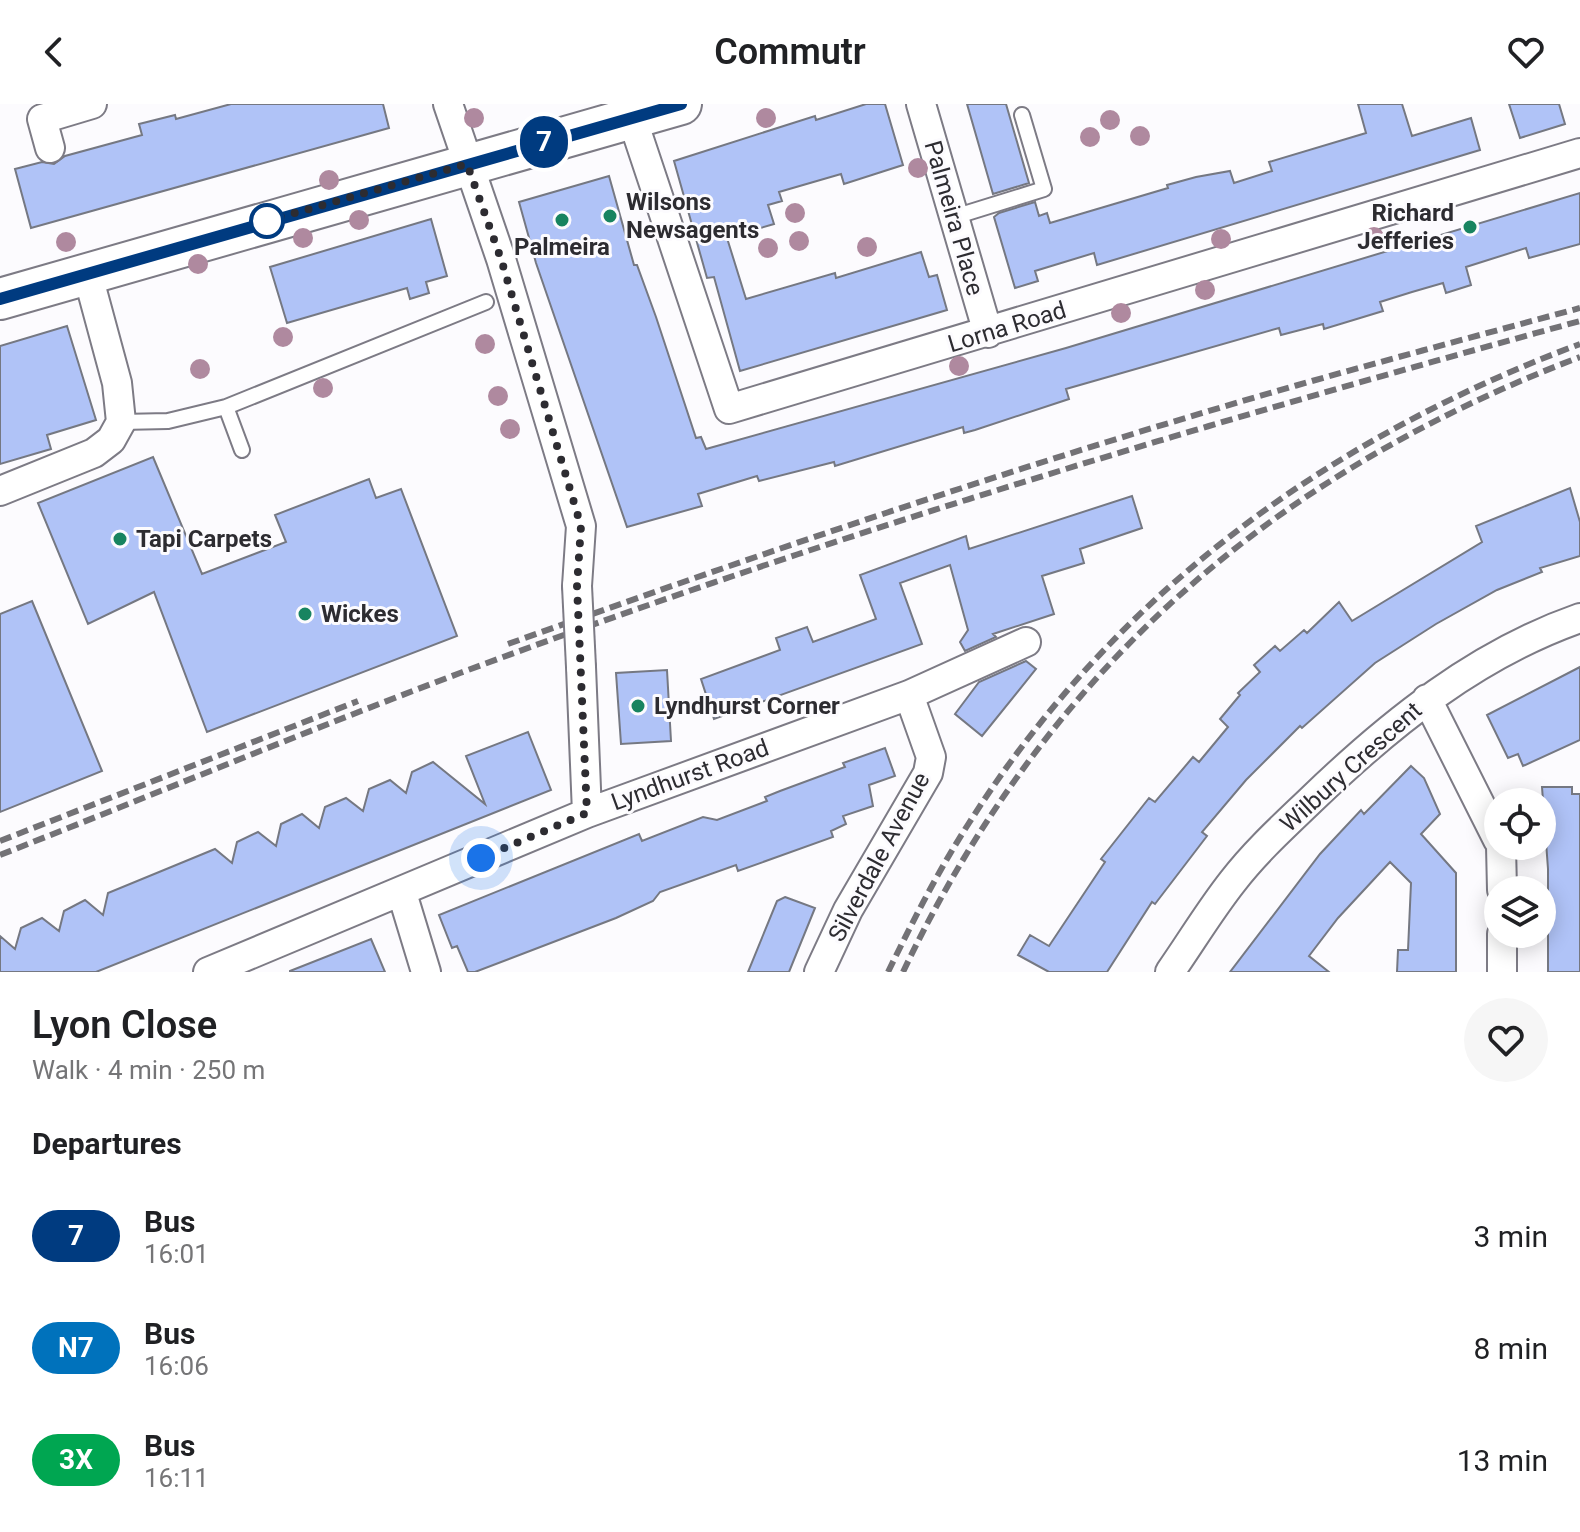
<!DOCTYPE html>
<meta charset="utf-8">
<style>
body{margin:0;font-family:Roboto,sans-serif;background:#f6f6f6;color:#202124;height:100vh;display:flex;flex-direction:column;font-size:30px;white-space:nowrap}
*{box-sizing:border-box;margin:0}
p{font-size:26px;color:#757577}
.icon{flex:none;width:44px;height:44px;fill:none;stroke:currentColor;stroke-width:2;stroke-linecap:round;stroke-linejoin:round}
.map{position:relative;height:868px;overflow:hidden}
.sheet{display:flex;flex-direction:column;background:#fff;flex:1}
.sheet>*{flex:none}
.badge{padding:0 16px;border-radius:26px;font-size:28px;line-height:52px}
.controls{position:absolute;left:1484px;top:684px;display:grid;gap:16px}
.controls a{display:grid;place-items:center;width:72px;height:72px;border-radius:50%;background:#fff;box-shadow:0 4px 20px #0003;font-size:40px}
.you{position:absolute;width:40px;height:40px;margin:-20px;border:6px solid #fff;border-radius:50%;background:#1a73e8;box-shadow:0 0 0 12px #1a73e833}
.map>.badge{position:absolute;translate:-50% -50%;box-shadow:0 0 0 4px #fff}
h2{padding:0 32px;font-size:30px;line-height:72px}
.round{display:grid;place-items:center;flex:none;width:84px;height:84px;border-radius:42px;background:#f6f6f6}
.overview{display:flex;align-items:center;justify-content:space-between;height:136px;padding:0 32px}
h1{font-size:38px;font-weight:600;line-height:60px}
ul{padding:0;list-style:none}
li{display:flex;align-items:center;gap:24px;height:112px;padding:0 32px}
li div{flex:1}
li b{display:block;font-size:30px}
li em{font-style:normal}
li .badge{min-width:88px;font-weight:700;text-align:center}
header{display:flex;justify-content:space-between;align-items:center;height:104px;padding:0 32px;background:#fff;font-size:36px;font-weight:600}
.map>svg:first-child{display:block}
</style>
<header><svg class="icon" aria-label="back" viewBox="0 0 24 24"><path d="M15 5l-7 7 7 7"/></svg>Commutr<svg class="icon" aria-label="heart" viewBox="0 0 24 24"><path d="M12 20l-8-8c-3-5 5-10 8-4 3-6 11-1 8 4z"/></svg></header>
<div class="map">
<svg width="1580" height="868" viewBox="0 0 1580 868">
<rect width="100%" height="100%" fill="#fcfbfe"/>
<path fill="#b0c3f7" stroke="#757882" stroke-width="2" d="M231 0H383L389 24 31 124 15 65 42 58 54 60 65 52 142 31 139 20 175 11 176 15Z
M866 0H885L903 61 844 80 841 70 779 88 782 97 768 101 774 120 727 134 746 195 835 169 836 174 921 148 929 173 937 171 947 206 740 267 714 173 707 174 674 57 815 12 816 16Z
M967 0H1006L1029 79 993 90Z
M1358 0H1402L1412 32 1471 14 1480 46 1097 161 1094 149 1035 167 1038 177 1015 184 994 113 999 109 1035 98 1039 112 1047 109 1050 119 1168 84 1167 81 1196 73 1230 67 1234 79 1272 67 1269 58 1366 29Z
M1509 0H1559L1565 20 1520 34Z
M609 72 634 161H637L656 213 696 334 701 333 706 345 1066 244 1580 89V140L1529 154 1526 144 1466 163 1471 181 1446 189 1443 179 1412 188 1380 198 1383 207 1324 225 1323 220 1281 231 1279 224 1066 285 1069 295 975 326 964 329 963 323 835 362 834 358 759 377 757 372 698 390 702 402 627 423 536 159 519 98Z
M431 115 447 172 426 178 429 189 410 195 407 184 287 219 270 163Z
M67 222 96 316 47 331 51 345 0 360V242Z
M153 353 202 470 286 438 275 411 369 375 376 394 401 385 457 532 207 628 154 488 88 520 38 399Z
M1570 384 1580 418V452L1540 464 1542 468 1497 486 1436 520 1375 559 1302 624 1300 622 1246 676 1202 728 1207 732 1155 800 1152 798 1107 868H1049L1018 851 1030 831 1049 842 1105 758 1101 755 1149 694 1155 698 1193 653 1199 658 1228 623 1220 615 1240 591 1238 589 1260 568 1254 561 1275 542 1280 547 1304 526 1307 529 1339 498 1352 517 1482 438 1476 422Z
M1132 392 1142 424 1080 445 1084 459 1042 472 1054 510 993 530 996 533 965 547 960 538 968 526 950 461 900 479 922 540 714 615 701 575 780 546 776 534 807 523 813 538 876 515 860 471 966 432 969 445Z
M32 497 102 667 0 708V510Z
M1026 557 1036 565 982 632 955 610 979 578Z
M1580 563V636L1523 662 1518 650 1508 654 1487 611Z
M667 566 671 637 621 640 616 569Z
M528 628 551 686 96 868H0V832L15 845 21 824 42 814 59 827 64 807 85 796 103 811 108 789 215 745 232 759 237 738 258 728 276 742 281 720 302 710 319 724 325 703 346 694 363 707 369 685 390 676 406 689 412 668 433 658 485 700 466 652Z
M885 644 895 672 869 681 873 702 843 712 846 720 831 727 833 733 738 767 736 761 660 788 653 797 616 814 475 868H468L457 842 452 844 439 811 639 730 642 737 703 713 717 716 767 697 765 693 780 687 845 663 843 659Z
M1411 662 1424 674 1440 710 1421 730 1456 769V868H1397L1398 846H1408L1411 779 1390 758 1338 814 1309 852 1329 868H1230L1320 750 1361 706 1364 710Z
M1542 683H1572V690H1580V868H1548V765Z
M785 793 815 804 789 868H748L777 797Z
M371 835 385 868H290V867Z"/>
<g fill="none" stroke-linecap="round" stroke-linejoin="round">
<defs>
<path id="service" d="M954 113 1044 85 1022 11
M226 303 242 346
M121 318 168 317 226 303 486 198"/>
<path id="minor" d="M448 0 501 155 581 422 577 482
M921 0 988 229
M632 14 729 305 1580 49
M50 44 42 15 92 0
M0 387 94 349 111 336 121 318 117 279 87 168
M581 563 587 709
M1427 595 1498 736
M1501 742 1502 786
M402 789 426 868
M208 868 587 709 909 591 1026 538
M819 868 848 806 928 669 931 653 909 591
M1170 868C1191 838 1210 806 1233 777 1256 747 1286 720 1313 694 1391 619 1477 550 1580 514
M1502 868V830"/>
<path id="secondary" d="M0 195 681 0"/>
</defs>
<use href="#service" stroke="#7d7b85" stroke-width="18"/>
<use href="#minor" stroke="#7d7b85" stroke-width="32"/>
<use href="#secondary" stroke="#7d7b85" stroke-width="44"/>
<use href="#service" stroke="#fff" stroke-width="14"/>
<use href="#minor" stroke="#fff" stroke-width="28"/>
<use href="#secondary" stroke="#fff" stroke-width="40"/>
<path stroke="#737276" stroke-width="6" stroke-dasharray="12 6" stroke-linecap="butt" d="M508 540C773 445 1041 354 1312 277 1401 252 1491 228 1580 204
M0 737 358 597
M0 751C153 691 306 627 460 569 827 432 1203 320 1580 217
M888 868C913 817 938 767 969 719 1114 490 1328 334 1580 240
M903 868C1046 567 1270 371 1580 253"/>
<defs>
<path id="minor-bridge" d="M577 482 581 563"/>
</defs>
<use href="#minor-bridge" stroke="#7d7b85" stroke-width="32" stroke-linecap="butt"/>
<use href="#minor-bridge" stroke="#fff" stroke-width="28"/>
</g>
<g fill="#af899f">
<circle cx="474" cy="14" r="10"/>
<circle cx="766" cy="14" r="10"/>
<circle cx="1110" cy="16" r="10"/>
<circle cx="1140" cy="32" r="10"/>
<circle cx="1090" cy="33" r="10"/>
<circle cx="918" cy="64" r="10"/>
<circle cx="329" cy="76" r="10"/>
<circle cx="795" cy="109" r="10"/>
<circle cx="359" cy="116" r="10"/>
<circle cx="1374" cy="133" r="10"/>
<circle cx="303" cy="134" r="10"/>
<circle cx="1221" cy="135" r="10"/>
<circle cx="799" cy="137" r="10"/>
<circle cx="66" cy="138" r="10"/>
<circle cx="867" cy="143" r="10"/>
<circle cx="768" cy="144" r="10"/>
<circle cx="198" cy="160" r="10"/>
<circle cx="1205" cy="186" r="10"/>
<circle cx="1121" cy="209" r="10"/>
<circle cx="283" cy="233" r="10"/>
<circle cx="485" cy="240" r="10"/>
<circle cx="959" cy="262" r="10"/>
<circle cx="200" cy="265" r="10"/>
<circle cx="323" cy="284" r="10"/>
<circle cx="498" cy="292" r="10"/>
<circle cx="510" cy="325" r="10"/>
</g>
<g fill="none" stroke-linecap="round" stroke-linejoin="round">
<defs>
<path id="line" d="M0 195 681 0"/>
</defs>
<use href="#line" stroke="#fff" stroke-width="18"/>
<use href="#line" stroke="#003b80" stroke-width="12"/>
<path stroke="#2d2c31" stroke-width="8" stroke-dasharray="0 14.4" d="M267 117 467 60 501 155 581 422 577 482 587 709 481 754"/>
</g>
<g fill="#188460" stroke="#fcfbfe" stroke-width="3">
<circle cx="610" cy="112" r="8"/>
<circle cx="562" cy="116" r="8"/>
<circle cx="1470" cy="123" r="8"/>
<circle cx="120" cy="435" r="8"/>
<circle cx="305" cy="510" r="8"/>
<circle cx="638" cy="602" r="8"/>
</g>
<circle fill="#fff" stroke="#003b80" stroke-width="4" cx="267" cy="117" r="16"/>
<g text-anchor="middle" stroke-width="6" stroke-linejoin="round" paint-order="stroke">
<g font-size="24" font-weight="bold" fill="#2d2c31" stroke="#fcfbfe" text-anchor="start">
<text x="626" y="106">Wilsons<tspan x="626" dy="28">Newsagents</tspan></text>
<text x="1454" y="117" text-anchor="end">Richard<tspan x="1454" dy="28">Jefferies</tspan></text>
<text x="562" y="151" text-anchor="middle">Palmeira</text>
<text x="136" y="443">Tapi Carpets</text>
<text x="321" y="518">Wickes</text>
<text x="654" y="610">Lyndhurst Corner</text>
</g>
<g font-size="24" fill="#2d2c31" stroke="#fcfbfe">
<text transform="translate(954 114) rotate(74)" y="8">Palmeira Place</text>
<text transform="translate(1007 223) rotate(-17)" y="8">Lorna Road</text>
<text transform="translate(1351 663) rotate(-42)" y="8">Wilbury Crescent</text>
<text transform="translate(690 671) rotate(-20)" y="8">Lyndhurst Road</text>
<text transform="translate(879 753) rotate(-62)" y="8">Silverdale Avenue</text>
</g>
</g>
</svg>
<div class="controls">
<a><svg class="icon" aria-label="locate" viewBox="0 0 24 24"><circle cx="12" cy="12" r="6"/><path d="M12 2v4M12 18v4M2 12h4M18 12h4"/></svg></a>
<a><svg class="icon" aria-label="layers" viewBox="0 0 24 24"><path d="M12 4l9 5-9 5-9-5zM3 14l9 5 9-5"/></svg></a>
</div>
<div class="you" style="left:481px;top:754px"></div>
<b class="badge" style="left:544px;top:38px;background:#003b80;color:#fff">7</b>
</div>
<section class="sheet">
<div class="overview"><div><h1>Lyon Close</h1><p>Walk · 4 min · 250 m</p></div><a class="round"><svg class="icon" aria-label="heart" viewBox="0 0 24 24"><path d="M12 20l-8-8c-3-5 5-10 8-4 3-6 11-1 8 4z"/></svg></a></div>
<h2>Departures</h2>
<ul>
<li><span class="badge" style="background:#003b80;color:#fff">7</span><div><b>Bus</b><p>16:01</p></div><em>3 min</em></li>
<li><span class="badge" style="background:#0072bc;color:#fff">N7</span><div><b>Bus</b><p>16:06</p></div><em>8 min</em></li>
<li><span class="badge" style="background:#00a651;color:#fff">3X</span><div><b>Bus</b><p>16:11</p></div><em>13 min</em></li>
</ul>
</section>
